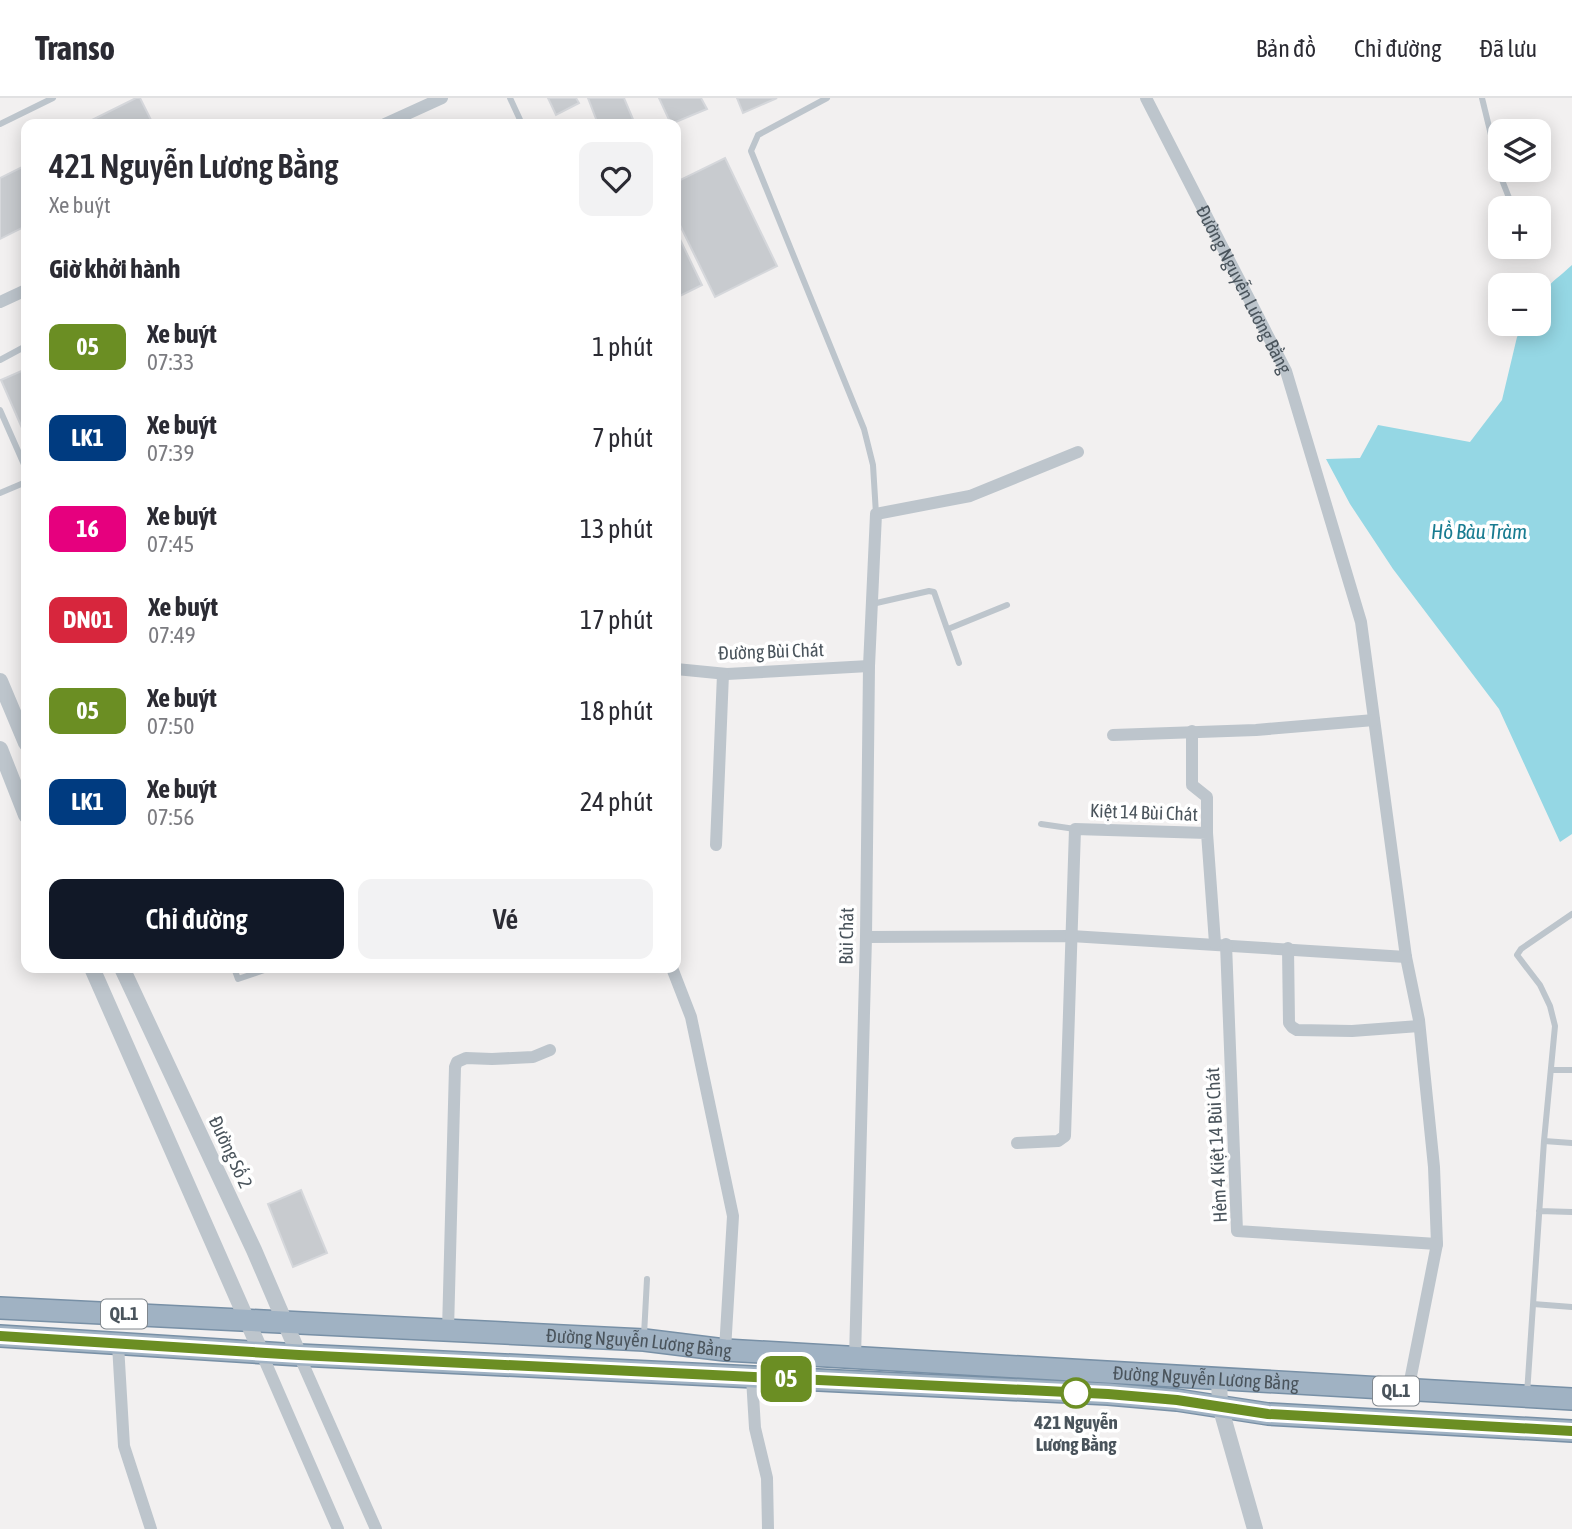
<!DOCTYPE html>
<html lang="vi">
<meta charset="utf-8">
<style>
body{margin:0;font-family:"Asap Condensed",sans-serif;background:#f2f2f3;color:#2b2b33;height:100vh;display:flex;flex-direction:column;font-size:26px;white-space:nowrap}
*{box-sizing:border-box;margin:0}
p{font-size:23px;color:#7c7c81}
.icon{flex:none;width:38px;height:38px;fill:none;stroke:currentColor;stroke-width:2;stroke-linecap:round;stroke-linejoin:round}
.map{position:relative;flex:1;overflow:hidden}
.panel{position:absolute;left:21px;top:21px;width:660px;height:854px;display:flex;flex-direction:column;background:#fff;border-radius:14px;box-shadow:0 4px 18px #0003}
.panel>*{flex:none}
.badge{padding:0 14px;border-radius:10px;font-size:24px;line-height:46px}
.tools{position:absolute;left:1488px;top:21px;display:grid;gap:14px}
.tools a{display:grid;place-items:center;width:63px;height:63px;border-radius:14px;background:#fff;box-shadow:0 4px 18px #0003;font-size:35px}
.map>.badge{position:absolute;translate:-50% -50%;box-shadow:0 0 0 4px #fff}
h2{padding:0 28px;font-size:26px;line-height:63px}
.round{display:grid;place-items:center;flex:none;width:74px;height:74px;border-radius:14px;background:#f2f2f3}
.overview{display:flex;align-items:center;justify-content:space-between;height:119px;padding:0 28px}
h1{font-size:33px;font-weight:600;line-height:52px}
.cta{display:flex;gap:14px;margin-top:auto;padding:14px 28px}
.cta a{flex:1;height:80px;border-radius:14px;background:#111827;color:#fff;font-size:28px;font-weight:600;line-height:80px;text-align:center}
.cta a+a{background:#f2f2f3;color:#2b2b33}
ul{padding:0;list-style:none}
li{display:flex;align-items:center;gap:21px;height:91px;padding:0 28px}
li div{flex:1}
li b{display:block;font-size:26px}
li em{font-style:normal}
li .badge{min-width:77px;font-weight:700;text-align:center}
header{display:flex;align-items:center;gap:42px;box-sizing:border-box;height:98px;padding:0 35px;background:#fff;border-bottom:2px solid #e1e1e2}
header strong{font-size:33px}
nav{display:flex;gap:38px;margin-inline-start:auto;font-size:24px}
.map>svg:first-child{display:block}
</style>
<header>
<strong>Transo</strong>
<nav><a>Bản đồ</a><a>Chỉ đường</a><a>Đã lưu</a></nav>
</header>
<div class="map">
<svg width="1572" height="1431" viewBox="0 0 1572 1431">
<rect width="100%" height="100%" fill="#f2f0f0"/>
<path fill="#95d7e4" d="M1572 167V736L1560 744 1499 611 1393 471 1350 406 1326 361 1360 360 1378 327 1470 344 1502 302 1517 239 1525 226H1538C1538 190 1547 190 1572 167Z"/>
<path fill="#c8cbcf" stroke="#d5d7db" stroke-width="2" d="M136 0H140L153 26H84Z
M548 0H576L579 5 556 17Z
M588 0H624L635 26H598Z
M659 0H701L707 11 671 26Z
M737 0H777L743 15Z
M725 60 777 168 715 199 676 119V84Z
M26 67V128L0 141V80Z
M676 133 702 187 676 200Z
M26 271V339L1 282Z
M301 1092 327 1155 293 1169 268 1106Z"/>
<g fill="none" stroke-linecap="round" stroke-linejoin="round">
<defs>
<g id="trunk">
<path id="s2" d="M0 1210 644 1242 725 1252 1572 1301"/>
<path d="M0 1238 299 1257 1108 1296 1177 1302 1268 1316 1572 1333"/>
</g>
</defs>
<use href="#trunk" stroke="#7890a6" stroke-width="24"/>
<path stroke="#bdc5cc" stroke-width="6" d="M510 0 522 26
M827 0 758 37 751 53 864 331 873 367 876 416
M1482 0 1502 82 1513 110
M0 26 53 0
M0 262 26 248
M0 312 26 371
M0 395 26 384
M872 506 929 493 934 494 959 565
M948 531 1007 507
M1041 726 1075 731
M234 870 238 881 270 870
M1552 972H1572
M1544 1043 1572 1045
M1539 1113 1572 1114
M1533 1206 1572 1209
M644 1237 647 1181
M1527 1296 1544 1043 1555 928 1550 908 1540 887 1517 857 1521 851 1572 816"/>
<g stroke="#bdc5cc" stroke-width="12">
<path id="s1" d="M1146 0 1286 273 1361 524 1406 859 1419 922 1434 1069 1437 1146 1408 1293"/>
<path d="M385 26 442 0"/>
<path d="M0 204 26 192"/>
<path d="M676 571 727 576 869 568"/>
<path d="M1192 633V687L1207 699V735"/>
<path d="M1113 637 1256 632 1374 622"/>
<path d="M716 747 723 576"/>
<path d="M866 839 1071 838 1406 859"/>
<path d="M1226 846 1237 1133 1437 1146"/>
<path d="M1288 850 1289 925 1292 929 1297 932 1352 933 1419 928"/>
<path d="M672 870 691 919 733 1118 725 1252"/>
<path d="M1017 1045 1058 1043 1065 1038 1075 731 1207 735 1215 845"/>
<path d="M448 1232 455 969 457 964 466 960 492 961 533 959 550 952"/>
<path d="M118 1247 124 1348 151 1431"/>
<path d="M261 1254 338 1431"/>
<path d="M299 1257 376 1431"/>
<path d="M855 1260 866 839 869 568 876 416 970 398 1078 354"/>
<path d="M752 1280 755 1330 767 1380 768 1431"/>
</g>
<path stroke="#bdc5cc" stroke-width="16" d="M0 583 26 645
M0 651 26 717
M92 870 261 1254
M122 870 254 1152 299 1257
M1219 1280 1220 1308 1255 1431"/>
<use href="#trunk" stroke="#a0b2c3" stroke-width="21"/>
</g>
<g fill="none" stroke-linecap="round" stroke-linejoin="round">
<defs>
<path id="line" d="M0 1238 299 1257 1108 1296 1177 1302 1268 1316 1572 1333"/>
</defs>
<use href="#line" stroke="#fff" stroke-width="16"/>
<use href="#line" stroke="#6b8e23" stroke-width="10"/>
</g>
<circle fill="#fff" stroke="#6b8e23" stroke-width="3.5" cx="1076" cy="1295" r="14"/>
<g text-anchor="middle" stroke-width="7" stroke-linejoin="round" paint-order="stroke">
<g fill="#fff" stroke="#80878d" stroke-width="2">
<rect x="101" y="1201.5" width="46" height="29" rx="5"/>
<rect x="1373" y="1278.5" width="46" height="29" rx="5"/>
</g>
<g font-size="18" font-weight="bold" fill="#4a545c">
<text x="124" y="1222">QL.1</text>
<text x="1396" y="1299">QL.1</text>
</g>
<g font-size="19" fill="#4a545c" stroke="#fff">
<text dy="7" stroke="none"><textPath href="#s1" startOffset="215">Đường Nguyễn Lương Bằng</textPath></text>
<text transform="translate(771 553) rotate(-2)" y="7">Đường Bùi Chát</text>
<text transform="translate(1144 714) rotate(2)" y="7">Kiệt 14 Bùi Chát</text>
<text transform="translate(846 838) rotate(-89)" y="7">Bùi Chát</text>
<text transform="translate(1216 1047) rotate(-93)" y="7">Hẻm 4 Kiệt 14 Bùi Chát</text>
<text transform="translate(231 1054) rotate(65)" y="7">Đường Số 2</text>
<text dy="7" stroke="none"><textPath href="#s2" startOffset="640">Đường Nguyễn Lương Bằng</textPath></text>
<text dy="7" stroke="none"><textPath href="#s2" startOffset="1208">Đường Nguyễn Lương Bằng</textPath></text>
</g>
<g font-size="19" font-weight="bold" fill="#4a545c" stroke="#fff">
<text x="1076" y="1331">421 Nguyễn<tspan x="1076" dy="22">Lương Bằng</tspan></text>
</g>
<g font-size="21" font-style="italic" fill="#197c91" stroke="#fff">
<text x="1479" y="441">Hồ Bàu Tràm</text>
</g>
</g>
</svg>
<div class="tools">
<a><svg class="icon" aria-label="layers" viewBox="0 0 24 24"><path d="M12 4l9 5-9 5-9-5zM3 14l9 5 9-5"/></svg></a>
<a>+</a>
<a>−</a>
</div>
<b class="badge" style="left:786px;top:1281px;background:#6b8e23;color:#fff">05</b>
<section class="panel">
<div class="overview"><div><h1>421 Nguyễn Lương Bằng</h1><p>Xe buýt</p></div><a class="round"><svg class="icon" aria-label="heart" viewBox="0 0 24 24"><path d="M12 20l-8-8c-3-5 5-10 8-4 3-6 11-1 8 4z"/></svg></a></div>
<h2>Giờ khởi hành</h2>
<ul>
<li><span class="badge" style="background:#6b8e23;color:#fff">05</span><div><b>Xe buýt</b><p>07:33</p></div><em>1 phút</em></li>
<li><span class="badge" style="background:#003b80;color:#fff">LK1</span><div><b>Xe buýt</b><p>07:39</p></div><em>7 phút</em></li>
<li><span class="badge" style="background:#e6007e;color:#fff">16</span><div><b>Xe buýt</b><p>07:45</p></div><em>13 phút</em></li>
<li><span class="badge" style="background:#d7263d;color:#fff">DN01</span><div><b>Xe buýt</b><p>07:49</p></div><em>17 phút</em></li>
<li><span class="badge" style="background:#6b8e23;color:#fff">05</span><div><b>Xe buýt</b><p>07:50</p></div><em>18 phút</em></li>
<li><span class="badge" style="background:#003b80;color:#fff">LK1</span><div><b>Xe buýt</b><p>07:56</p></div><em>24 phút</em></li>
</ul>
<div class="cta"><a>Chỉ đường</a><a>Vé</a></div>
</section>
</div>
